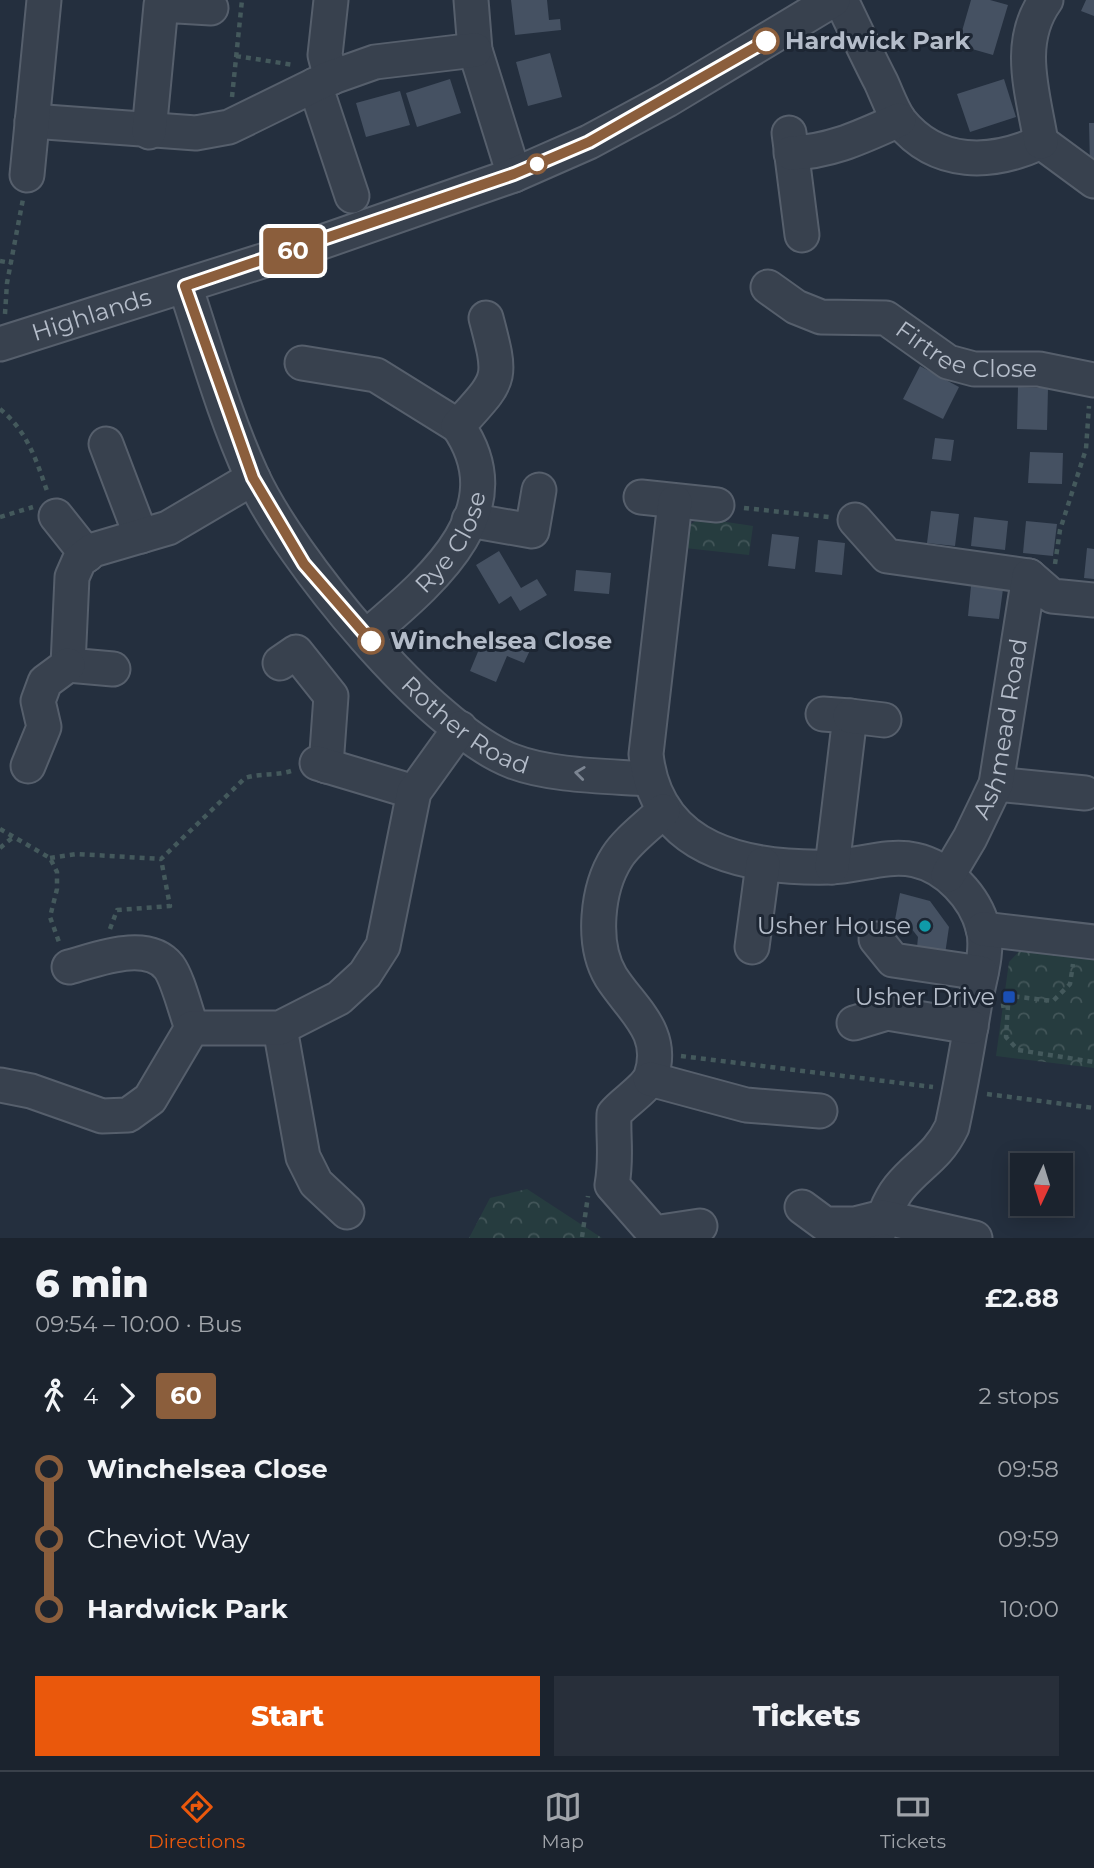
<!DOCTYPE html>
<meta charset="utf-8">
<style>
body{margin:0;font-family:Montserrat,sans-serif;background:#282f3a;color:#f1f3f6;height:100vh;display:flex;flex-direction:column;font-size:26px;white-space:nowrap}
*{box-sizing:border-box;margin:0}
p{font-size:23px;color:#a0a4aa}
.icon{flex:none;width:38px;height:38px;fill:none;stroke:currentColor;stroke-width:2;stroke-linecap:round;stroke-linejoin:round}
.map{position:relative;height:1238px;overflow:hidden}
.sheet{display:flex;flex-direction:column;background:#1b232e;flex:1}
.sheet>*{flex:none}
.badge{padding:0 14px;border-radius:5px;font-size:24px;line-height:46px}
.needle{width:46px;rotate:184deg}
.buttons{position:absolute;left:1010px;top:1153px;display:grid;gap:14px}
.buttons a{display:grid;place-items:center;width:63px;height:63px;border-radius:0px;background:#1b232e;box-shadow:0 4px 18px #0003,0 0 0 2px #39404a;font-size:35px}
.map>.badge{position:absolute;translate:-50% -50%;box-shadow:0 0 0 4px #fff}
.legs{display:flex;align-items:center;gap:10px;height:77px;padding:0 35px;font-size:23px}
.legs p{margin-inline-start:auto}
.overview{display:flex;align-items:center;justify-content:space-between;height:119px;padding:0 35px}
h1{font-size:38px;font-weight:800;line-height:52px}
.cta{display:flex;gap:14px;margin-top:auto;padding:14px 35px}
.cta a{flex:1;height:80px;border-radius:0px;background:#ea580c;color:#fff;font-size:28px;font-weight:800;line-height:80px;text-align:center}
.cta a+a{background:#282f3a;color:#f1f3f6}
ul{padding:0 35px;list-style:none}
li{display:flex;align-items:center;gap:24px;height:70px;font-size:26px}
li i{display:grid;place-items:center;width:10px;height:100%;margin:0 9px;background:currentColor}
li i::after{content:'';width:18px;height:18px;margin:-9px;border:5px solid;border-radius:50%;background:#1b232e}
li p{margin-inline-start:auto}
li:first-child i{background:linear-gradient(#0000 50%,currentColor 0)}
li:last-child i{background:linear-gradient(currentColor 50%,#0000 0)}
.dock{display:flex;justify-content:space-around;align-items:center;height:98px;border-top:2px solid #39404a;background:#1b232e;font-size:19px;color:#a0a4aa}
.dock a{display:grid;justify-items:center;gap:4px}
.dock .current{color:#ea580c}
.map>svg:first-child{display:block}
</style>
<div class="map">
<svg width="1094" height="1238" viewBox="0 0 1094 1238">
<defs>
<pattern id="park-crowns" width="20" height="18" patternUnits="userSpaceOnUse" patternTransform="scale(1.75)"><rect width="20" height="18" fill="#263c3f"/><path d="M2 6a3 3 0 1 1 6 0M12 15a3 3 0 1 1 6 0" fill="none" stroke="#435659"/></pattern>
</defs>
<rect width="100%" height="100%" fill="#242f3e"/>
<path fill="url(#park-crowns)" d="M700 518 753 526 749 555 685 548 688 526Z
M1026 944 1094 953V1068L996 1056 1009 962Z
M527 1189 602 1238H469L490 1198Z"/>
<path fill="#455162" d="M511 0H547L549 20 560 19 561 30 515 35Z
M971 0H990L1008 5 993 55 958 45Z
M1086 0H1094V16L1081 11Z
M550 53 562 97 528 106 516 62Z
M450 79 461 113 417 127 406 93Z
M1004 79 1016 117 970 132 957 94Z
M400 91 410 125 366 137 356 103Z
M1089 123H1094V166H1090Z
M920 366 959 387 943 419 903 399Z
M1018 387 1048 388 1047 430 1017 429Z
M935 438 954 440 951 461 932 459Z
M1030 452 1063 453 1062 484 1028 483Z
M931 511 959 514 955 546 927 543Z
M974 517 1008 521 1005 550 971 546Z
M1026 521 1057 524 1053 556 1023 553Z
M772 534 799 537 795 569 768 566Z
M818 540 845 543 842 575 815 572Z
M1087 548 1094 549V579L1084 578Z
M499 551 521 588 537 579 547 595 520 611 511 596 499 604 476 565Z
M576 570 611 573 609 594 574 591Z
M971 586 1003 589 999 619 968 616Z
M503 633 532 646 524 663 507 656 496 682 470 671 482 642 496 649Z
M900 893 930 901 949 927 944 961 916 957 918 937 911 928 894 925Z"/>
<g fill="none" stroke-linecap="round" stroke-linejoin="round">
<defs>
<g id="minor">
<path d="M331 0 325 55 331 78"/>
<path d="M471 0 475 50 514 175"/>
<path d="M841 0C854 27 867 55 881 82 887 95 892 110 900 121 937 167 992 165 1041 142L1094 181"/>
<path d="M315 85 352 196"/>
<path d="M32 121 196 133 229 127 327 79 375 62 475 50"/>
<path d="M149 132 161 5 211 8"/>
<path d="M789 133 802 235"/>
<path d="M1041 142C1033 93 1015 43 1046 0"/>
<path d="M791 153C831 152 863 136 899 120"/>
<path d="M27 175 44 0"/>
<path id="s1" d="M185 286C206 349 224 415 252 476 289 557 429 729 512 761 550 776 607 776 648 779"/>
<path id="s2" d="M768 287 796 307 821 317 886 318 948 362 974 369H1039L1094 380"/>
<path id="s3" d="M0 344 319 243 514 175 589 142 667 100 833 0"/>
<path d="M302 363 376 375 458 426"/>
<path d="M106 444 141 536"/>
<path d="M641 497 717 505"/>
<path d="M675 502 646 754C656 852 747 869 831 867 858 866 888 854 915 860 947 867 975 897 983 928 989 951 979 980 975 1002 968 1044 961 1086 952 1127 937 1158 918 1164 899 1188 888 1202 882 1221 877 1238"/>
<path d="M56 516 87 555"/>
<path d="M469 520 532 531 539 490"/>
<path d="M855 520 887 556 1029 576"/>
<path id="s4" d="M367 636C427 584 518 513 458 426 501 378 503 382 486 318"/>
<path d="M280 663 296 652 331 696 326 766"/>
<path d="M113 669 68 665 72 577 79 561 93 550 168 528 253 478"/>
<path d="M823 714 850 716 832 867"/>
<path d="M850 716 884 720"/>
<path d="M317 763 414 792"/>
<path d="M28 766 44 727 38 701 45 682 68 665"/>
<path d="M996 784 1085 793"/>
<path d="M663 811C648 826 628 840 617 857 597 888 591 944 611 977 632 1010 666 1032 651 1076 646 1089 624 1102 614 1114 613 1141 617 1157 612 1185L654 1233 700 1226"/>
<path id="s5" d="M948 875 970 838 996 784 1029 576 1052 596 1094 600"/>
<path d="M983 929 1094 942"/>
<path d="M876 939 893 960 981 973"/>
<path d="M752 947 763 864"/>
<path d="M69 967C96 960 147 939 169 967 178 979 186 1013 192 1028"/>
<path d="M854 1023 887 1013 971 1027"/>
<path d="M280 1028 303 1157 316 1183 347 1212"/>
<path d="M650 1079 746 1105 820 1111"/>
<path d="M0 1085 31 1091 102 1116 128 1115 150 1099 192 1028H280L339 998 365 974 383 946 414 792 460 728"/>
<path d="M802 1207 825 1224H855L883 1217 975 1238"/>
</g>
</defs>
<use href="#minor" stroke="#565f6c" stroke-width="37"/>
<path stroke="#44595c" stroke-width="4.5" stroke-dasharray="5 5" stroke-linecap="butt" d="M236 56 294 65
M232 97 242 0
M0 261 11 263
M5 314 7 283 23 199
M0 409C27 431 36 459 47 491
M744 508 829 517
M0 517 33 507
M1055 564 1060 530 1086 449 1089 406
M0 829 50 858 57 872V889L50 917 59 942
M0 848 12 838
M50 858 77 854 161 859 245 778C261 773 275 776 291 771
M110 929 117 910 170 906 161 859
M1008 1005 1006 1037 1018 1050 1094 1062
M1001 1006 1008 1005 1011 996 1053 1001 1070 984 1073 964
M681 1056 933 1087
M987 1094 1094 1108
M582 1237 588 1196"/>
<use href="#minor" stroke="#38414e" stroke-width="33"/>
</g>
<defs><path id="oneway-chevron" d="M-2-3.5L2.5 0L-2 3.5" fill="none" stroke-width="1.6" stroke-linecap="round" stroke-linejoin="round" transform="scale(1.75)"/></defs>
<use stroke="#7c8592" href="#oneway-chevron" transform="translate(580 773) rotate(-173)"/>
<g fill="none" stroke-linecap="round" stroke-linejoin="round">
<defs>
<path id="line-1" d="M371 641 304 564 253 478 185 286 514 174 589 142 766 41"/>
</defs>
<use href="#line-1" stroke="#fff" stroke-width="16"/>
<use href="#line-1" stroke="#8b5e3c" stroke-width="10"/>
</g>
<g fill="#fff" stroke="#8b5e3c" stroke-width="3.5">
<circle cx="766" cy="41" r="12"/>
<circle cx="537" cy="164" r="9"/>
<circle cx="371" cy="641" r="12"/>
</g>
<circle fill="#0f9aa8" stroke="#1d2633" stroke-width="2.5" cx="925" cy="926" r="7"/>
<rect fill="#1a4fb4" stroke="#1d2633" stroke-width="2.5" x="1002" y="990" width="14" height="14" rx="3.5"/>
<g text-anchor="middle" stroke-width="6" stroke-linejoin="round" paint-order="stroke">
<g font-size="24" font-weight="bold" fill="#b4bcc9" stroke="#1d2633" text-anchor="start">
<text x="785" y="49">Hardwick Park</text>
<text x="390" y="649">Winchelsea Close</text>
</g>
<g font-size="24" fill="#b4bcc9" stroke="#1d2633">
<text dy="8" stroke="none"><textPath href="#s3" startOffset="96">Highlands</textPath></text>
<text dy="8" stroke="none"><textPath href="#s2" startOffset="217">Firtree Close</textPath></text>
<text dy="8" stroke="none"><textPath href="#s4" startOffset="128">Rye Close</textPath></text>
<text dy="8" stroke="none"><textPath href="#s1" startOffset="534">Rother Road</textPath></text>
<text dy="8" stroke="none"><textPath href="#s5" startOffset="158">Ashmead Road</textPath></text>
</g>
<g font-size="24" fill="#b4bcc9" stroke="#1d2633" text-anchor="end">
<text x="911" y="934">Usher House</text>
<text x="995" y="1005">Usher Drive</text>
</g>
</g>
</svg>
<div class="buttons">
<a><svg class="needle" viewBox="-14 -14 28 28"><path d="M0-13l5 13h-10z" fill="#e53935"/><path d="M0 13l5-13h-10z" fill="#a0a4aa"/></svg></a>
</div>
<b class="badge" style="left:293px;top:251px;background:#8b5e3c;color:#fff">60</b>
</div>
<section class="sheet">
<div class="overview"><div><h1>6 min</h1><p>09:54 – 10:00 · Bus</p></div><b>£2.88</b></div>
<div class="legs"><svg class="icon" aria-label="walk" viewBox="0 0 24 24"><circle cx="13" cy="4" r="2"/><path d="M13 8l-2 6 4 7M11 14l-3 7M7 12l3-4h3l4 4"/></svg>4<svg class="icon" aria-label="forward" viewBox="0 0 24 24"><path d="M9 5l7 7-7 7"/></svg><b class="badge" style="background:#8b5e3c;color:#fff">60</b><p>2 stops</p></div>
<ul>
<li><i style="color:#8b5e3c"></i><b>Winchelsea Close</b><p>09:58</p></li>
<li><i style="color:#8b5e3c"></i><span>Cheviot Way</span><p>09:59</p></li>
<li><i style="color:#8b5e3c"></i><b>Hardwick Park</b><p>10:00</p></li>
</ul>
<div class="cta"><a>Start</a><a>Tickets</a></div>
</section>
<nav class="dock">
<a class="current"><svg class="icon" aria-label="directions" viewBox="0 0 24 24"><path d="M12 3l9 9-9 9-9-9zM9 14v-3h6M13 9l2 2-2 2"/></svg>Directions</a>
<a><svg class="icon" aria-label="map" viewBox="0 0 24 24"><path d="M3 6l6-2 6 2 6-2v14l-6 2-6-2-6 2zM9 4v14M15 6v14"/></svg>Map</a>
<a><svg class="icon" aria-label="tickets" viewBox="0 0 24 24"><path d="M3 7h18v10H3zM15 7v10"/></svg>Tickets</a>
</nav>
